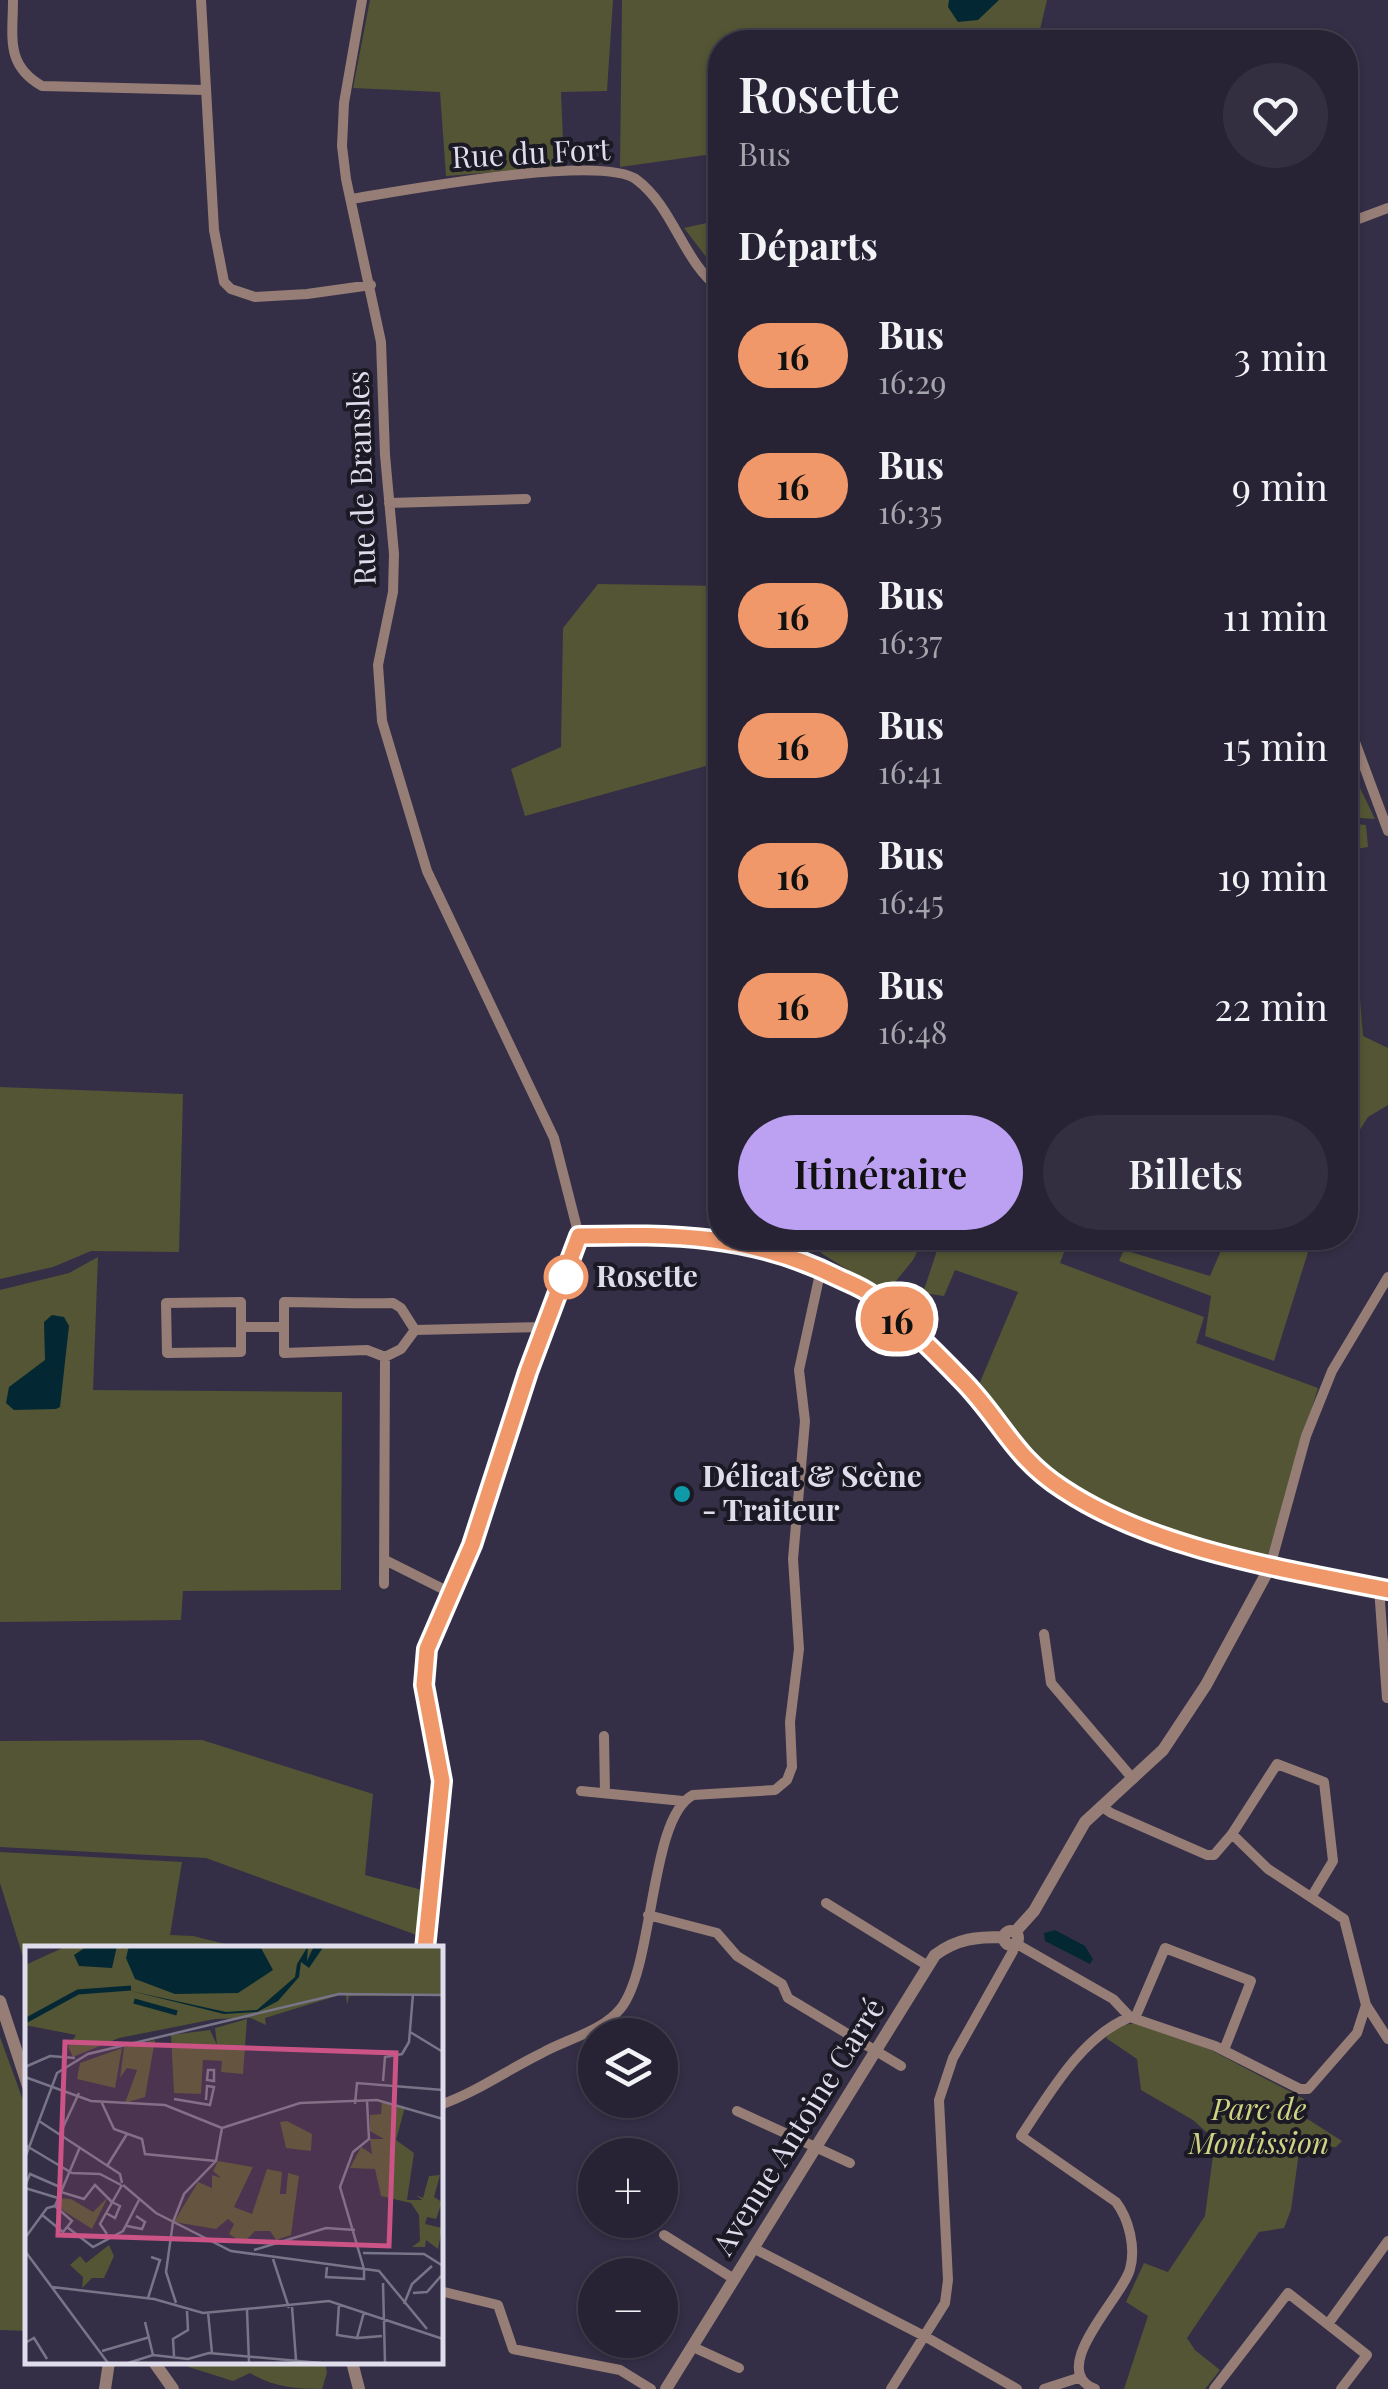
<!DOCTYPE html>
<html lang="fr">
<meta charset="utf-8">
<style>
body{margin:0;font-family:"Playfair Display",serif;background:#332f40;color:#f1f3f6;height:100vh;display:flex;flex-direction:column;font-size:38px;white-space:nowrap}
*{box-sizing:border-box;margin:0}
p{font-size:32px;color:#a4a4ac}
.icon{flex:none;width:55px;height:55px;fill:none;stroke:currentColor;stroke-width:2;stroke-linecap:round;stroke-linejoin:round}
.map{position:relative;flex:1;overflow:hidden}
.sheet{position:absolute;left:708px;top:30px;width:650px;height:1220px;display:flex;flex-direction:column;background:#272334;border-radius:40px;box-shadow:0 2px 8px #0004,0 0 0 2px #43404f}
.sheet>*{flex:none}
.badge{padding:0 20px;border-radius:32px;font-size:35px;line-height:65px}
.fabs{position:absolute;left:578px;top:2018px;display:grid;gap:20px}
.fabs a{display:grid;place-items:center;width:100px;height:100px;border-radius:50%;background:#272334;box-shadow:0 2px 8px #0004,0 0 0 2px #43404f;font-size:50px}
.map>.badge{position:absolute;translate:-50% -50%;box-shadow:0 0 0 5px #fff}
h2{padding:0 30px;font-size:38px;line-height:90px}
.round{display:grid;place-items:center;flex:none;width:105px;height:105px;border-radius:52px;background:#332f40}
.headline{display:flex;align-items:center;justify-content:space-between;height:170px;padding:0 30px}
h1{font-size:48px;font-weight:600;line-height:75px}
.action{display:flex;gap:20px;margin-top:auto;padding:20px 30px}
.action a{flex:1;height:115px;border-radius:60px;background:#bca0f2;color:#111;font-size:40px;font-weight:600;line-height:115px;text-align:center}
.action a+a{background:#332f40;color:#f1f3f6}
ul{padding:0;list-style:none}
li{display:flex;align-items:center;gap:30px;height:130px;padding:0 30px}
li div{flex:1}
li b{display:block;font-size:38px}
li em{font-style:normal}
li .badge{min-width:110px;font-weight:700;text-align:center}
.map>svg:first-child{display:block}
</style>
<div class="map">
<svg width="1388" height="2389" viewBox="0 0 1388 2389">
<rect width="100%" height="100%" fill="#342f46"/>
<path fill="#535534" d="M370 0H613L607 91 561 92 564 167 446 176 440 92 353 88Z
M622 0H1047L1037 42H720V153L620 167Z
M720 220V275L684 228Z
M598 584 720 586V642L706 766 525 816 511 769 561 747 563 628Z
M1345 757 1375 819 1345 817Z
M1345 823 1366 825 1368 847 1345 851Z
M1345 982 1359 986 1363 1036 1388 1048V1105L1368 1117 1345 1153Z
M0 1087 183 1094 179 1252 91 1251 53 1267 0 1279Z
M825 1238H924L913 1260 891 1287 876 1288 821 1253Z
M941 1238H1054L1066 1247 1060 1263 1204 1317 1196 1343 1318 1388 1267 1559C1204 1540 1133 1526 1077 1489 1037 1464 1006 1428 975 1394L1018 1292 955 1270 944 1296 923 1293Z
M1224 1238H1283L1309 1249 1274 1361 1205 1336 1211 1296 1119 1261 1124 1250 1210 1276 1226 1239Z
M98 1257 93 1390 342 1392 341 1590 183 1591 181 1620 0 1622V1290L69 1273Z
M202 1740 373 1794 365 1875 426 1891 422 1937 206 1858 0 1847V1741Z
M0 1852 182 1862 170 1935 193 1936 245 1949H28L27 1958 23 1957 0 1883Z
M1135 2023 1211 2050 1304 2099 1306 2118 1342 2141 1336 2147H1312L1310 2153 1299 2152 1291 2210 1284 2228 1259 2232 1187 2338 1195 2350 1220 2370 1205 2389H1124L1148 2316 1126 2302 1144 2263 1168 2272 1205 2216 1215 2140 1193 2120 1141 2090 1137 2059 1106 2038 1114 2027Z
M0 2037 27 2111V2331L0 2330Z
M173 2362H325L327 2373 322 2389C295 2389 273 2387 250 2373L233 2381Z"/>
<path fill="#042833" d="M949 0H999L978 20 958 22 948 7Z
M52 1315 64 1317 69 1326 60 1407 56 1409 14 1410 6 1403 9 1387 45 1360 44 1322Z
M1055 1930 1085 1946 1093 1959 1090 1964 1045 1941 1044 1933Z"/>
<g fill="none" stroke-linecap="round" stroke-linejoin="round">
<path stroke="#967d76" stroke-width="10" d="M13 0C13 37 5 65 42 86L205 90
M201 0 214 230 224 282 231 289 255 297 307 294 371 285
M362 0 344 103 342 146 346 179 381 342 385 455 394 554 393 592 378 665 382 721 427 871 554 1138 579 1236
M351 199C400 191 602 153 637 180 674 208 683 262 720 289
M1345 224 1388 208
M389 503 526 499
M1345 715 1388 831
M241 1302V1352L167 1353 166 1303Z
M284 1302C321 1302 357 1304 393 1303L401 1308 415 1330 401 1349 385 1357 367 1350 284 1353Z
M241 1327H284
M415 1330 546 1327
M385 1560 449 1592
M1270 1567 1306 1436 1332 1371 1388 1277
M384 1584 385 1357
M1379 1588 1387 1698
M1044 1634 1051 1683 1133 1779
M604 1736 605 1793
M581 1791 683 1801
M1101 1806 1111 1813 1207 1855H1214L1232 1834 1277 1764 1324 1782 1333 1861 1312 1896
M1232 1834 1268 1869 1344 1919 1366 2005 1388 2039
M826 1903 928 1966
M648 1915 717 1933 737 1956 782 1984 788 1998 901 2066
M1015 1943 1113 1999 1130 2017 1215 2046 1300 2089H1308L1357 2033 1366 2005
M1135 2018 1165 1948 1251 1981 1224 2050
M440 2105C477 2092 507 2070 542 2053 567 2039 603 2031 621 2008 655 1964 649 1818 693 1795L775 1790 787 1780 792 1767 790 1722 799 1649 793 1559 805 1421 799 1370 821 1269
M737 2111 850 2163
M664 2235 734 2279
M753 2248 926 2337 1017 2389
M440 2291 498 2305 513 2349 620 2370 651 2389
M1328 2324 1388 2241
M693 2347 739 2368
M891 2389 945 2303 948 2280 939 2100 953 2058 1013 1951V1944
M1044 2389 1081 2377
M1095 2389C1046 2369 1123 2297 1130 2269 1136 2248 1129 2219 1116 2202L1021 2136C1050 2093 1081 2037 1130 2017
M1214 2389 1288 2293 1367 2355 1341 2389"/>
<path stroke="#967d76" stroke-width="12" d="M1004 1938a7 7 0 1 1 14 0a7 7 0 1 1-14 0Z
M1015 1932 1034 1911 1085 1822 1163 1750 1206 1685 1270 1567
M425 1949 442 1781 424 1685 427 1649 434 1626 472 1545 528 1372 579 1236C673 1234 752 1234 839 1278 850 1283 863 1288 872 1295 903 1320 933 1350 961 1379 1001 1419 1012 1456 1063 1489 1153 1548 1283 1569 1388 1590
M0 2001 28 2086
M154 2362 173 2389
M352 2362 359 2389
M105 2389 109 2362
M666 2389 935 1955C958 1938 977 1937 1004 1937"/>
</g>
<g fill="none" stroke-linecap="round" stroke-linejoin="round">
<defs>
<path id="line" d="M425 1949 442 1781 424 1685 427 1649 472 1545 528 1372 579 1236C673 1234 752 1234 839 1278 850 1283 863 1288 872 1295 903 1320 933 1350 961 1379 1001 1419 1012 1456 1063 1489 1153 1549 1283 1569 1388 1590"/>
</defs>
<use href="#line" stroke="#fff" stroke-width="22"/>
<use href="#line" stroke="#f0986a" stroke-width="15"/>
</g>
<circle fill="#fff" stroke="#f0986a" stroke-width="5" cx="566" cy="1277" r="20"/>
<circle fill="#0f9aa8" stroke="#1b1924" stroke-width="4" cx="682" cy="1494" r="10"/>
<g text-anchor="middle" stroke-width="8" stroke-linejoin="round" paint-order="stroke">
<g font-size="30" fill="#dfddec" stroke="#1b1924">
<text transform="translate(531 154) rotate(-3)" y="10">Rue du Fort</text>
<text transform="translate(362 478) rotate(-92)" y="10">Rue de Bransles</text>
<text transform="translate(799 2127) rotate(-58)" y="10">Avenue Antoine Carré</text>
</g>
<g font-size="30" font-weight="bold" fill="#dfddec" stroke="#1b1924" text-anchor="start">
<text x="596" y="1287">Rosette</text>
</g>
<g font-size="30" font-weight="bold" fill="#dfddec" stroke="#1b1924" text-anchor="start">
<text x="702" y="1487">Délicat &amp; Scène<tspan x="702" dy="34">- Traiteur</tspan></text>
</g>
<g font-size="30" font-style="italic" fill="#cfd382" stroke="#1b1924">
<text x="1259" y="2120">Parc de<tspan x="1259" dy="34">Montission</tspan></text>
</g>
</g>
<g transform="translate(25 1946)">
<rect width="418" height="418" fill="#342f46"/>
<path d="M42 0H417V50H324L322 59 321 47 240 72 241 79 226 72 190 73 94 92 48 111 43 101 51 89 0 79V19ZM222 73 218 128 196 126 197 115 178 114 176 148 149 147 146 89 185 84 192 99 190 82ZM130 94 120 151 100 157 112 124 102 122 95 132 99 101ZM97 102 90 142 52 133 55 117ZM357 156 380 161 371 194 389 207 382 254H397L391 249 398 252 404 230 415 229 409 251 417 256 411 273 402 271 400 278 417 282 413 303 401 294 400 301H387L395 295 394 269 386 257 356 250 350 223 325 222 336 201 347 208 345 193H359L345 185V169L356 168ZM262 175 287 188 286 205 261 202 255 176ZM193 215 228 221 209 261 227 268 242 223 257 226 255 248H261L263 227 274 230 266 289 251 294 245 285H230L218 297 204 288 209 278 203 273 191 283 149 276 173 236 187 242V229L196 232 188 225ZM83 251 67 283 31 260 34 252 46 253 68 266ZM84 299 89 310 79 332H67L57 342 58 331 45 319 55 310 61 317Z" fill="#535534"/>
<path d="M92 0 87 22 54 20 49 9 61 1ZM104 0H235L248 24 213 47 150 48 110 33 101 12ZM283 0 282 15 289 0H299L284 22 276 16 274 31 253 55 232 66 199 68 106 45 201 66 232 64 270 31 272 18Z" fill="#042833"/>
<path fill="none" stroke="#042833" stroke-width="5" d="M109 55 152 67M0 75 53 46 106 42"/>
<path fill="none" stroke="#787588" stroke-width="2.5" d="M385 86 418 106M0 121 25 110 50 112M183 124H189V135L182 134ZM0 131 66 155 140 159 197 182M358 135 360 111 377 108 384 96 388 48M149 153 185 159 189 141 182 140 181 154M76 155 89 183 117 193 120 208 191 215M330 158 332 137 418 144M14 175 95 228 97 237M197 182 275 157 352 154 418 173M35 188 54 147M0 199 47 227 75 228 96 239M0 212 32 127 63 108 314 48 418 49M82 220 102 188M98 239 131 267 206 305 354 325 402 383M0 240 5 228 35 241M0 242 33 252M36 246 55 201M30 260 36 246 59 253 70 239 86 255M81 267 90 272 95 260 85 255M16 268 38 286 47 275 30 260M102 280 117 283 120 276 111 270M42 281 68 301 98 285 115 252M82 288 75 278 97 239M0 292 22 262 30 260M229 304 301 282 330 284M0 305 83 417M338 307 399 308 418 320M248 313 264 362M302 321 301 331 339 333V323M339 323 315 241 328 206 344 193 342 155M358 337 360 417M27 341 129 353 178 367 304 355 418 393M388 347 402 346 416 330M123 352 135 314 126 311M151 357 141 326 148 276 159 248 191 215 197 182M314 358 312 389 332 392M379 358 387 338 407 320M267 361 271 414M222 364 224 416M183 366 187 407M339 366 332 392 357 390M120 376 128 409M0 397 9 392 22 413M77 405 125 391M149 410 148 393 163 384 162 365M103 417 128 409 163 413 184 407 296 417"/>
<path fill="#cb5386" fill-opacity="0.15" stroke="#cb5386" stroke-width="5" d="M40 96 371 107 364 300 33 289Z"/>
<rect width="418" height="418" fill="none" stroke="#dfddec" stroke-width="5"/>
</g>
</svg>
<div class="fabs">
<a><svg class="icon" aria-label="layers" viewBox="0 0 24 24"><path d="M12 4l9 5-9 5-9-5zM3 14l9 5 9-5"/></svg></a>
<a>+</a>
<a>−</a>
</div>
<b class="badge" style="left:897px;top:1319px;background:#f0986a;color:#111">16</b>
<section class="sheet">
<div class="headline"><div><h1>Rosette</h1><p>Bus</p></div><a class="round"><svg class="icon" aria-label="heart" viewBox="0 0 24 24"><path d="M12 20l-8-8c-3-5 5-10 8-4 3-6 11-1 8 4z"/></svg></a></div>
<h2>Départs</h2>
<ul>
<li><span class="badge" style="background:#f0986a;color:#111">16</span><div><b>Bus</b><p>16:29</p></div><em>3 min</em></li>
<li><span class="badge" style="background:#f0986a;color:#111">16</span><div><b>Bus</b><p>16:35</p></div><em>9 min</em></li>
<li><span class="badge" style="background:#f0986a;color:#111">16</span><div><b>Bus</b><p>16:37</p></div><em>11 min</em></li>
<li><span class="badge" style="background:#f0986a;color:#111">16</span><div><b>Bus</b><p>16:41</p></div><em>15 min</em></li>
<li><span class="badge" style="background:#f0986a;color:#111">16</span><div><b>Bus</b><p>16:45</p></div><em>19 min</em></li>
<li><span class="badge" style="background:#f0986a;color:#111">16</span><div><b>Bus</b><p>16:48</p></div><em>22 min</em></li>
</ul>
<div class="action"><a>Itinéraire</a><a>Billets</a></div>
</section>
</div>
